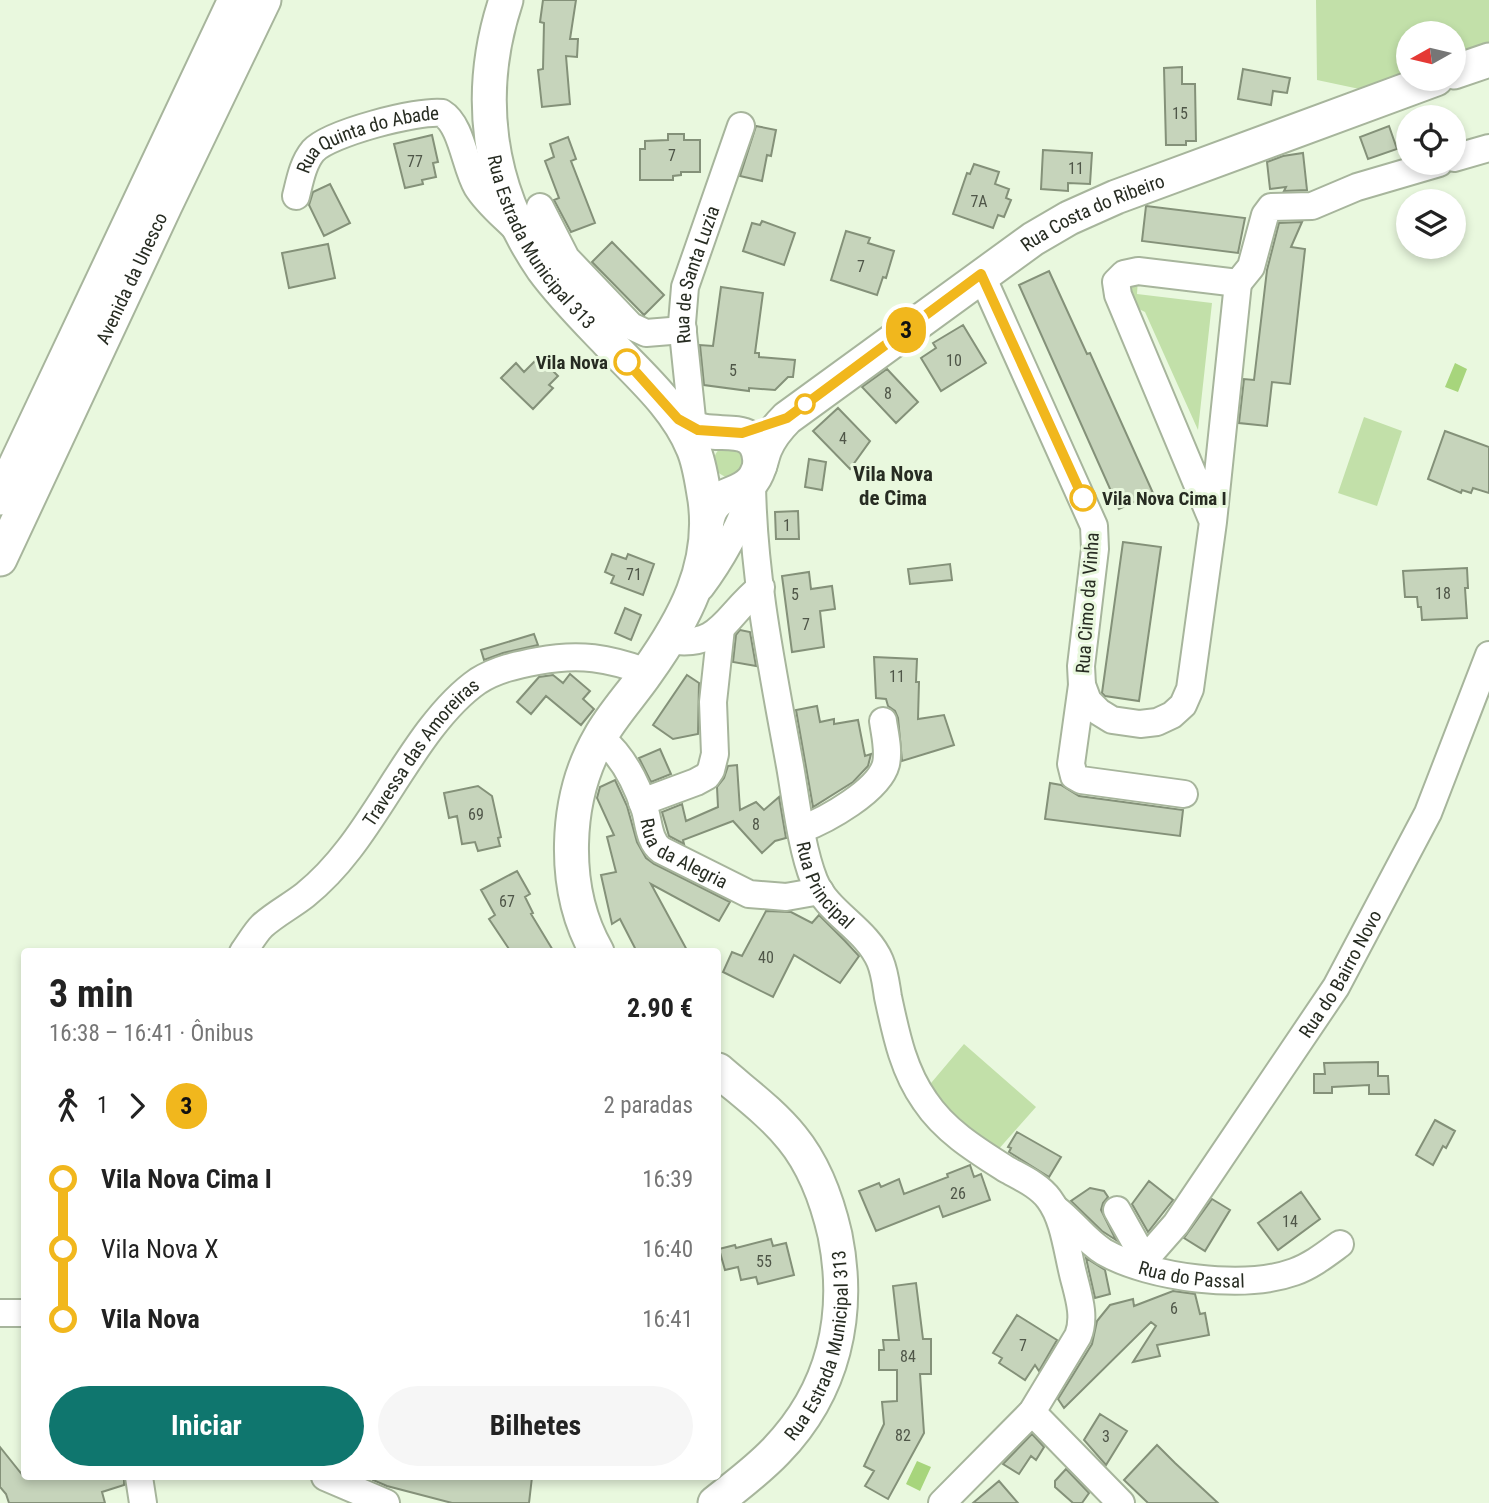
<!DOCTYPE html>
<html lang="pt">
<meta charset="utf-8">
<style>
body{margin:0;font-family:"Roboto Condensed",sans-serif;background:#f6f6f6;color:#222;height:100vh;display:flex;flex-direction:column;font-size:26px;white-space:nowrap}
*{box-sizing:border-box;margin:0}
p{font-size:23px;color:#767676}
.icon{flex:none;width:38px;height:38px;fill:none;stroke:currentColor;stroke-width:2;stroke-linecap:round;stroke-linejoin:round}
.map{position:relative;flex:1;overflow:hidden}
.panel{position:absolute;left:21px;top:948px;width:700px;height:532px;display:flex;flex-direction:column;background:#fff;border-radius:7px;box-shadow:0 4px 10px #0003}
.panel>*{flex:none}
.badge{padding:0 14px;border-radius:23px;font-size:24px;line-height:46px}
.needle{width:46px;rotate:262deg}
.fabs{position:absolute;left:1396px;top:21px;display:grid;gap:14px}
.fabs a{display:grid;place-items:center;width:70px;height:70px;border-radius:50%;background:#fff;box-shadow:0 4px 10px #0003;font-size:35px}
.map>.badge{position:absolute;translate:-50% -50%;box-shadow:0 0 0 4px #fff}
.legs{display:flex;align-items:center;gap:10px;height:77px;padding:0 28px;font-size:23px}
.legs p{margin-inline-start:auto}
.headline{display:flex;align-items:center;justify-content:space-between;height:119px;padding:0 28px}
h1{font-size:38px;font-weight:700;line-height:52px}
.cta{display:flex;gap:14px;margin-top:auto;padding:14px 28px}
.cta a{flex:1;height:80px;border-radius:42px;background:#0f766e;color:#fff;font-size:28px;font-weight:700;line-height:80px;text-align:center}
.cta a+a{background:#f6f6f6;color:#222}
ul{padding:0 28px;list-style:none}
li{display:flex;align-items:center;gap:24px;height:70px;font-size:26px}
li i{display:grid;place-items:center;width:10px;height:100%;margin:0 9px;background:currentColor}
li i::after{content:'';width:18px;height:18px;margin:-9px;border:5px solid;border-radius:50%;background:#fff}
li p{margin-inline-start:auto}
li:first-child i{background:linear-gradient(#0000 50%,currentColor 0)}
li:last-child i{background:linear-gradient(currentColor 50%,#0000 0)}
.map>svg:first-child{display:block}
</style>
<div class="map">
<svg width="1489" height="1503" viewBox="0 0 1489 1503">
<rect width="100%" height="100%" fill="#e9f8de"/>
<path fill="#c2e0a9" d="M1316 0H1489V48L1454 61V33H1409V77L1369 91 1317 80Z
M1138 278 1137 294 1212 303 1198 430 1145 312 1123 301V282Z
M1364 417 1402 431 1377 506 1338 493Z
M725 445 745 452 743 473 727 478 717 472C711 461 714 451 725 445Z
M964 1044 1036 1107 997 1151 926 1089Z"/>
<path fill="#a7d57c" d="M1455 363 1467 369 1458 392 1445 387Z
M917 1461 931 1467 920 1491 906 1484Z"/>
<path fill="#c6d4bb" stroke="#849179" stroke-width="2" d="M543 0H576L570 39H578L577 57 566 56 570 104 542 107 538 70 543 69 544 23 540 22Z
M1182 67V84H1195L1196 141H1186V145H1166L1164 68Z
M1243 69 1290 78 1287 93 1273 91 1271 105 1238 99Z
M756 126 776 130 771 156 767 155 762 181 740 176Z
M1389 126 1397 149 1368 159 1360 137Z
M668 134H684V140H700V172H681V175L673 176V180H640V149H645V141L668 140Z
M432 135 438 162 433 163 436 177 422 180 423 184 405 188 394 144Z
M568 137 576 159 571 161 595 223 571 232 554 200 559 198 545 161 554 157 550 144Z
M1043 150 1092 153 1090 184 1068 183V191L1041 189Z
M1303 153 1307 190 1284 191 1286 187 1270 189 1267 162 1283 156Z
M974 164 999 172 995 184 1009 189 1006 198 1011 200 1004 217 998 215 993 228 953 214 967 173 970 174Z
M330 184 350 223 324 236 309 205 313 192Z
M1146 206 1245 218 1238 253 1142 241Z
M762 221 795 233 784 265 743 251 752 223 760 225Z
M1302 222 1291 247 1305 249 1290 384 1272 382 1267 426 1239 423 1244 379 1254 380 1267 270 1279 223Z
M846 231 870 238 868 243 894 251 886 278 883 277 877 295 831 280Z
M612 242 664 295 644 315 592 262Z
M328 244 335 278 289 288 282 253Z
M1049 271 1087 354 1090 353 1153 493 1119 509 1019 285Z
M721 287 763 293 755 353H759V357L795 360 793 377H788L775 390 749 388V391L704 385 700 345 713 346Z
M963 325 986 363 941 391 921 358 936 348 933 343Z
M539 357 558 376 549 385 553 388 533 409 501 378 516 363 524 372Z
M887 369 918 402 896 423 862 387Z
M838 408 870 441 850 469 813 431Z
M1445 431 1489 447V493L1473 488 1471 493 1462 490 1461 493 1428 479Z
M809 459 826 462 822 490 805 487Z
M798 511 799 539H776L775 512Z
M1123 542 1161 547 1139 701 1105 696 1102 693Z
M612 554 626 559 628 554 654 564 643 595 611 583 614 576 605 572Z
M950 564 952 580 910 584 908 569Z
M1467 568 1468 588H1465L1467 618 1422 620 1421 607H1418L1417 597H1405L1403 571Z
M809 572 811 589 832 586 835 609 820 611 824 647 792 652 782 576Z
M625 608 641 615 631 640 615 633Z
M740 630 750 632 756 666 733 662 736 635Z
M534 634 538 645 503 653 484 660 481 650Z
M874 657 917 659 916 682H919L918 719 944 715 954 745 902 761 898 718 895 711 888 706 886 699 876 698Z
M570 674 590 691 583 699 594 709 581 725 546 696 531 714 517 702 539 677 553 675 563 683Z
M687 675 699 683 698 734 673 739 653 725Z
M817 706 820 722 834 719V724L858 720 865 756 871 754 868 766 853 782 813 807 796 710Z
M660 749 671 774 651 782 639 758Z
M737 765 740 810 756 802 764 810 779 797 786 838 775 841 762 853 733 821 683 840 684 844 669 836 662 812 682 804 686 821 718 807 717 787 724 778 728 766Z
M615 780 627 806 637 842 646 858 654 864 730 902 719 921 651 884 688 952H637L620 919 612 924 601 875 616 872 607 837 614 835 597 798 600 787Z
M1050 783 1061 785 1079 796 1183 810 1180 836 1045 819Z
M478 786 492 796 501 837 498 838 500 846 478 851 475 842 462 844 457 816 449 818 444 793Z
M517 871 530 894 525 897 533 913 531 914 554 952H511L489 919 495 915 481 890Z
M766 911 791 912 812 923 819 915 845 941 859 956 840 983 794 955 773 997 723 972 732 952 742 956Z
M1378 1062V1076H1388L1389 1094H1369V1085L1332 1087V1093H1314V1074H1325L1324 1063Z
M1435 1120 1455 1131 1446 1148 1443 1146 1433 1165 1416 1155Z
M1017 1132 1061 1157 1049 1177 1009 1152 1011 1148 1008 1147Z
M970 1165 974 1177 981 1174 990 1200 943 1217 939 1206 876 1231 859 1191 879 1183 881 1187 899 1179 904 1194 948 1177 947 1174Z
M1149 1181 1173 1200 1148 1232 1132 1204Z
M1090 1188 1104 1191 1108 1197 1103 1203 1101 1210 1116 1240 1102 1231 1071 1201Z
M1301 1192 1320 1219 1278 1250 1258 1223Z
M1212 1199 1230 1210 1205 1251 1184 1238Z
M771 1239 773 1246 786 1243 794 1275 758 1284 756 1277 741 1280 738 1267 725 1270 719 1249 735 1245 736 1248Z
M1086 1258 1105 1270 1110 1294 1095 1298Z
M916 1283 923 1339H931V1374H920L924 1433 888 1499 865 1486 874 1471 864 1466 884 1424 882 1402 897 1401V1370H879V1350H884L883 1340H899L893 1286Z
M1173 1291 1195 1294 1200 1314 1205 1313 1209 1335 1157 1345 1160 1356 1133 1362 1156 1326 1151 1322 1064 1408 1058 1399 1092 1344 1097 1321 1110 1305 1133 1299 1134 1306Z
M1017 1315 1057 1340 1039 1371 1035 1365 1025 1380 999 1363 1002 1358 993 1353Z
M1100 1414 1127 1431 1106 1465 1084 1440Z
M1032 1434 1044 1447 1036 1460 1031 1456 1019 1474 1003 1464Z
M1157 1445 1175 1463 1218 1503H1148L1124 1480Z
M0 1447 24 1477H124V1485L102 1492 105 1503H9L6 1494 0 1487Z
M1066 1469 1089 1493 1082 1503H1073L1055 1487V1481Z
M374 1477H532L529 1503H452L387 1486 373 1480Z
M999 1481 1018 1503H973Z"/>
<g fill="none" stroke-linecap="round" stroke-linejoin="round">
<defs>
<g id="minor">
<path d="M1454 158 1489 148"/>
<path id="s1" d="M296 196C300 180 303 163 313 151 329 133 418 110 442 113 462 125 465 167 477 187 487 203 502 215 515 228"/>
<path d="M540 207 566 258 631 326 646 333 683 330"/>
<path d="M981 274 1094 526 1095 549 1081 666 1082 685 1088 701 1099 712 1112 720 1140 724 1157 722 1172 715 1183 705 1190 689 1213 522 1238 283 1138 271 1124 274 1116 282 1118 295 1213 522"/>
<path d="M1238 283 1251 267 1265 215 1271 207 1312 206 1357 187 1439 163"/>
<path id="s2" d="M693 428 682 323 685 287 741 126"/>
<path id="s3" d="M752 482C753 577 773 672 790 766 796 800 801 847 814 880 827 913 866 928 880 961 885 973 886 985 888 997 896 1034 903 1070 925 1101 945 1131 976 1150 1006 1169 1020 1177 1039 1185 1049 1199 1064 1219 1067 1250 1073 1274 1078 1295 1086 1316 1078 1336L1032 1412 942 1503"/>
<path d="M701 587C719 563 743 523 749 494"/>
<path d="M668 640C722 649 724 616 761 587"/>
<path d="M1082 685 1071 764 1074 776 1081 780 1184 794"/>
<path id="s4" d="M600 737C623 756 636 781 645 810 649 824 649 841 661 850L749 894 786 897 820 891"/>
<path d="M642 802 696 782 707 776 711 770 715 754 713 702 721 628"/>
<path d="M802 829C826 820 879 791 886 764 889 750 885 735 883 721"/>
<path id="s5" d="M243 952C249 944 255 933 262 926 275 914 291 906 305 895 321 882 336 866 349 849 389 798 426 717 478 681 497 669 517 665 538 661 580 653 608 658 647 672"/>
<path id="s6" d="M1056 1209C1073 1222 1086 1241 1104 1252 1150 1278 1244 1290 1294 1272 1311 1266 1325 1255 1340 1244"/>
<path d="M1117 1210 1145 1260"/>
<path id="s7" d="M1140 1265 1176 1224 1336 987 1428 813 1489 655"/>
<path d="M0 1313H24"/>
<path d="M1032 1412 1121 1503"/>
<path d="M139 1477 143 1503"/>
<path d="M325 1477 386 1503"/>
</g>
<g id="major">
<path id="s8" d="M506 0C475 93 487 188 543 269 562 295 585 318 607 341 638 374 676 406 693 448 700 464 702 483 705 500 714 566 684 620 647 672 632 694 613 714 600 737 564 799 561 889 597 952"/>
<path d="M1454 72 1489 60"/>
<path d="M678 419C686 424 693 429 703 431 730 436 759 424 760 465"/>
<path d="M0 498 235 0"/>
<path id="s9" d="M707 521C713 489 738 499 753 480 760 471 761 459 765 449 770 437 778 427 787 418L1033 239 1069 218 1116 197 1436 79"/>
<path id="s10" d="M0 559 165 206 264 0"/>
<path id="s11" d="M715 1503C736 1486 757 1471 776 1451 834 1391 851 1315 835 1235 827 1200 815 1166 792 1138 771 1112 743 1092 718 1070"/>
</g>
</defs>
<use href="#minor" stroke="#a7b59c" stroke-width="30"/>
<use href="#major" stroke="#a7b59c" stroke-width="37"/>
<use href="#minor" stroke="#fff" stroke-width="26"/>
<use href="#major" stroke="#fff" stroke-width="33"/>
</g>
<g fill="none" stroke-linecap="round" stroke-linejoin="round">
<defs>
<path id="line-1" d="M627 362 678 419 698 430 742 433 787 418 981 274 1083 498"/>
</defs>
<use href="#line-1" stroke="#fff" stroke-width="16"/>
<use href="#line-1" stroke="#f1b71d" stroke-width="10"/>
</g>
<g fill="#fff" stroke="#f1b71d" stroke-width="3.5">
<circle cx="627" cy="362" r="12"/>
<circle cx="805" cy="404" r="9"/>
<circle cx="1083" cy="498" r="12"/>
</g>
<g text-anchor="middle" stroke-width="6" stroke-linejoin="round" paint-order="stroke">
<g font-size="16" fill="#4f5648">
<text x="1180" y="119">15</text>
<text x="672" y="161">7</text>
<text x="415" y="167">77</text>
<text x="1076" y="174">11</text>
<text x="979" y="207">7A</text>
<text x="861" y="272">7</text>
<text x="954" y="366">10</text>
<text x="733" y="376">5</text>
<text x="888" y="399">8</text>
<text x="843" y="444">4</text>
<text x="787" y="531">1</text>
<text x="634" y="580">71</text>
<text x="1443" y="599">18</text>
<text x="795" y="600">5</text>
<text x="806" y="630">7</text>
<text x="897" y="682">11</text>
<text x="476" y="820">69</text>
<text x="756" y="830">8</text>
<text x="507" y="907">67</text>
<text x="766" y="963">40</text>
<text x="958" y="1199">26</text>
<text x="1290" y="1227">14</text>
<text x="764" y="1267">55</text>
<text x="1174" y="1314">6</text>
<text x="1023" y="1351">7</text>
<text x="908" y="1362">84</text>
<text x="903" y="1441">82</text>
<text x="1106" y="1442">3</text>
</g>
<g font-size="19" fill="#272c22" stroke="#e9f8de">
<text dy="7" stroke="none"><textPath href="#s1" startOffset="103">Rua Quinta do Abade</textPath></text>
<text dy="7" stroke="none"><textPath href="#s9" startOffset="506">Rua Costa do Ribeiro</textPath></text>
<text dy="7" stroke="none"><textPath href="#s8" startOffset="257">Rua Estrada Municipal 313</textPath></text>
<text dy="7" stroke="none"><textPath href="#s2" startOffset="156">Rua de Santa Luzia</textPath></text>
<text dy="7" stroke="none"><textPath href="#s10" startOffset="310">Avenida da Unesco</textPath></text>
<text transform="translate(1087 603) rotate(-86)" y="7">Rua Cimo da Vinha</text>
<text dy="7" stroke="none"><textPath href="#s5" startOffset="270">Travessa das Amoreiras</textPath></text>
<text dy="7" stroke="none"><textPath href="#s4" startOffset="150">Rua da Alegria</textPath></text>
<text dy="7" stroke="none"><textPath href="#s3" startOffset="413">Rua Principal</textPath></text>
<text dy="7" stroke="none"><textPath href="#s7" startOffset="354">Rua do Bairro Novo</textPath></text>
<text dy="7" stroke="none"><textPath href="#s6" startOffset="156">Rua do Passal</textPath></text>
<text dy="7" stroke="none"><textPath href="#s11" startOffset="198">Rua Estrada Municipal 313</textPath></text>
</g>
<g font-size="19" font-weight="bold" fill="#272c22" stroke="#e9f8de" text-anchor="end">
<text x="608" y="369">Vila Nova</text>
<text x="1102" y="505" text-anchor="start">Vila Nova Cima I</text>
</g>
<g font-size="21" font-weight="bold" fill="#272c22" stroke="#e9f8de">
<text x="893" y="481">Vila Nova<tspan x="893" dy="24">de Cima</tspan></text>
</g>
</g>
</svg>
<div class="fabs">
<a><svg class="needle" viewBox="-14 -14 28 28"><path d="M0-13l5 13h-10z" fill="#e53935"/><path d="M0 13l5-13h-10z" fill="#767676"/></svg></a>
<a><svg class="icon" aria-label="locate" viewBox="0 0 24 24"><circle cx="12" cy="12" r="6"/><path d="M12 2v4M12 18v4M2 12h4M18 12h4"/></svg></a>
<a><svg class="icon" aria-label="layers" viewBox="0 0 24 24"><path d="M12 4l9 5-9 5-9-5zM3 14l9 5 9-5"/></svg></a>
</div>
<b class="badge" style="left:906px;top:330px;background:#f1b71d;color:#111">3</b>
<section class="panel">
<div class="headline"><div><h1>3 min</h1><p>16:38 – 16:41 · Ônibus</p></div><b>2.90 €</b></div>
<div class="legs"><svg class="icon" aria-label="walk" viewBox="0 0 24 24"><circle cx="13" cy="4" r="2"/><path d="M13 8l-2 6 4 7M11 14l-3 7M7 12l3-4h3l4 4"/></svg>1<svg class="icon" aria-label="forward" viewBox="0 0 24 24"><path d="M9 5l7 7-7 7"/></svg><b class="badge" style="background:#f1b71d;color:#111">3</b><p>2 paradas</p></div>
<ul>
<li><i style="color:#f1b71d"></i><b>Vila Nova Cima I</b><p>16:39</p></li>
<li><i style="color:#f1b71d"></i><span>Vila Nova X</span><p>16:40</p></li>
<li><i style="color:#f1b71d"></i><b>Vila Nova</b><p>16:41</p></li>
</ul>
<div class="cta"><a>Iniciar</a><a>Bilhetes</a></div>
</section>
</div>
